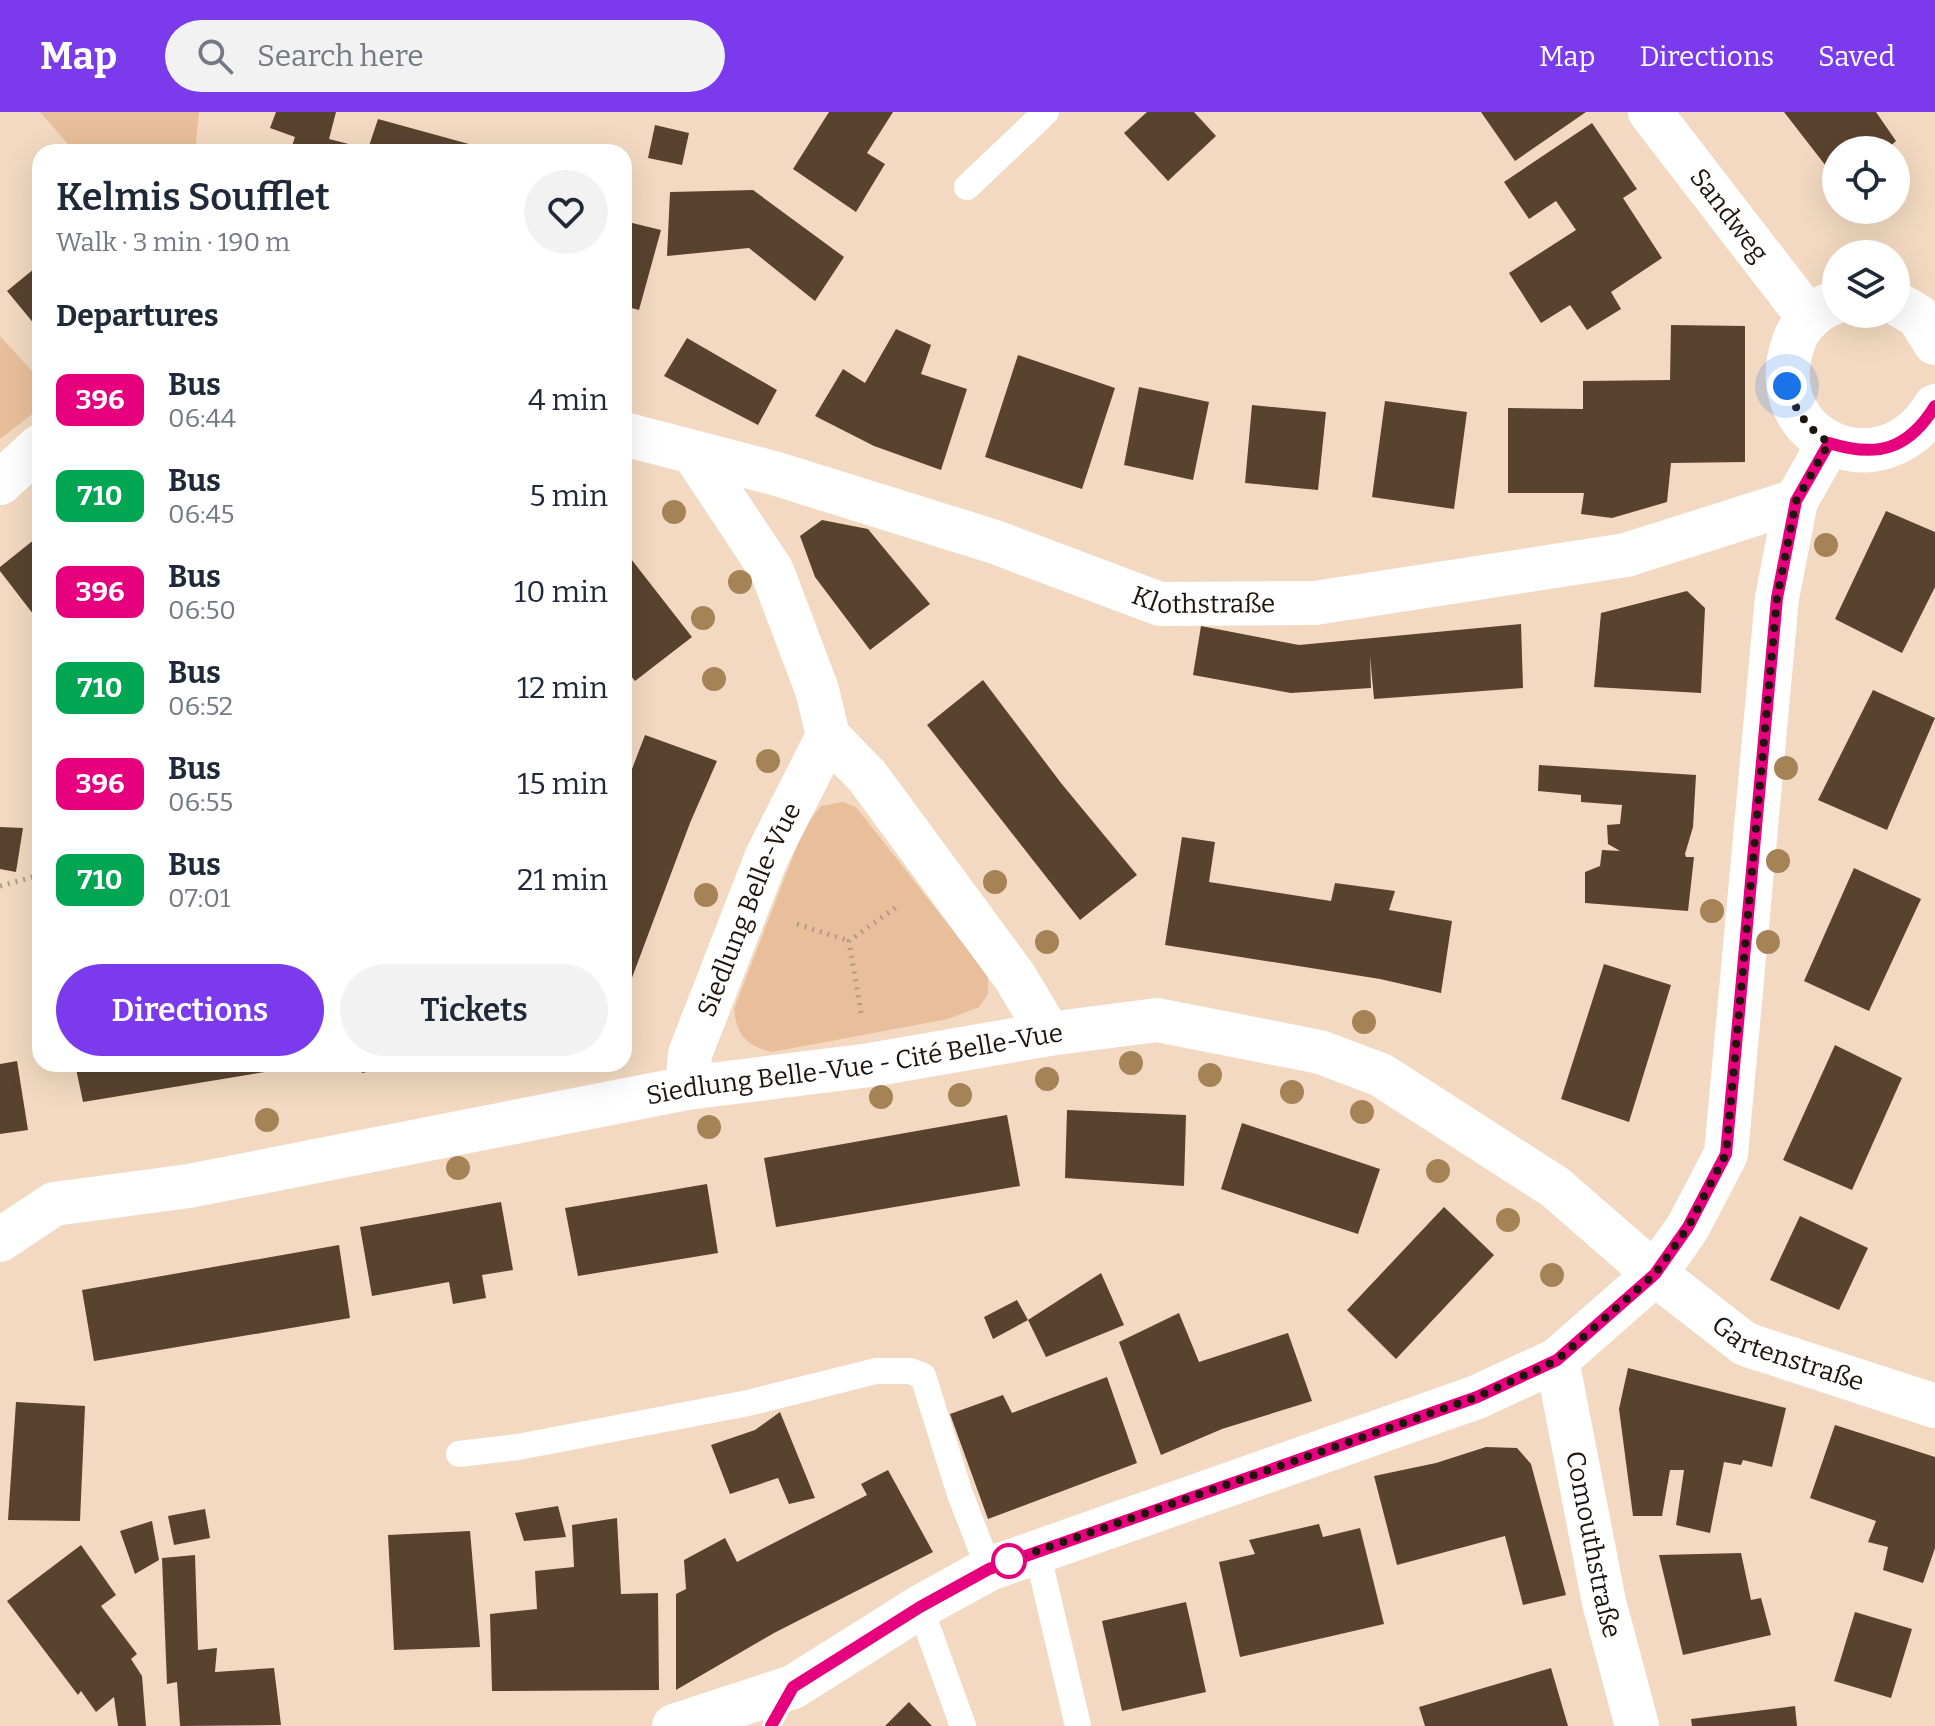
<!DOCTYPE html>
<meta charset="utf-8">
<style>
body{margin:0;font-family:Bitter,serif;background:#f2f2f3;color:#1f2937;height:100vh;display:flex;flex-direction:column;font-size:30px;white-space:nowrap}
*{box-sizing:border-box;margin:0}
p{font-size:26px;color:#747a83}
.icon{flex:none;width:44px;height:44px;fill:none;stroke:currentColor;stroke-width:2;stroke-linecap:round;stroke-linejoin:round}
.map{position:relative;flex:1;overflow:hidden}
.panel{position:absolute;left:32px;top:32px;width:600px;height:928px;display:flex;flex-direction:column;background:#fff;border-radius:24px;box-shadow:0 8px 32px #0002}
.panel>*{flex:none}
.badge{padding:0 16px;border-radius:12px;font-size:28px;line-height:52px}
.controls{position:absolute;left:1822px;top:24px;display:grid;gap:16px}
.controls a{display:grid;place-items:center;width:88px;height:88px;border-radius:50%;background:#fff;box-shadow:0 8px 32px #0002;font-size:40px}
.you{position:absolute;width:40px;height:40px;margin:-20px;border:6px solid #fff;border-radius:50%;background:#1a73e8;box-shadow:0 0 0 12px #1a73e833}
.map>.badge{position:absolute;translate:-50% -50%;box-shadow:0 0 0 4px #fff}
h2{padding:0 24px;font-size:30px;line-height:72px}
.round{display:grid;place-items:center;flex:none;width:84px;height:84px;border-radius:42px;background:#f2f2f3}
.headline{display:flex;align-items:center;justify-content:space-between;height:136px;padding:0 24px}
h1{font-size:38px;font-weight:600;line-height:60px}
.cta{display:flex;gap:16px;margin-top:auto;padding:16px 24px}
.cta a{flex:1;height:92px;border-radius:48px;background:#7c3aed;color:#fff;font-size:32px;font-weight:600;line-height:92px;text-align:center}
.cta a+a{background:#f2f2f3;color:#1f2937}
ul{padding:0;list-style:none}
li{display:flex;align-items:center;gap:24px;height:96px;padding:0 24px}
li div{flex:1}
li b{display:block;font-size:30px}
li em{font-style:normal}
li .badge{min-width:88px;font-weight:700;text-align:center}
header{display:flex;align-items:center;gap:48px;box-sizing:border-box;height:112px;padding:0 40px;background:#7c3aed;color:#fff}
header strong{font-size:38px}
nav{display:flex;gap:44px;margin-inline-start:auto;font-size:28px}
.search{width:560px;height:72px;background:#f2f2f3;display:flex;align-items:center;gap:20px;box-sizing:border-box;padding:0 28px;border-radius:44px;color:#747a83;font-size:30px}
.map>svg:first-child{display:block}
</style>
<header>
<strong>Map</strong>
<div class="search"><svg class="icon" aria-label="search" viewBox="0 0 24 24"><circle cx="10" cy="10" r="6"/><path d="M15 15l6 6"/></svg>Search here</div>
<nav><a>Map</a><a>Directions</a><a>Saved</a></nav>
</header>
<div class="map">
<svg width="1935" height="1614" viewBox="0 0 1935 1614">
<rect width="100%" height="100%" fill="#f3d9c1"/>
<path fill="#e8bf9a" d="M40 0H199L195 40H75Z
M0 224 40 268V296L0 327Z
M843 690 856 695 988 863V882L979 895 948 907 772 940C746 933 737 924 734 897L804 716 821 694Z"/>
<path fill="#59432f" d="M276 0H336L329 27 368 37 378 7 498 40H290L295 25 270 16Z
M829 0H893L867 41 885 52 856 100 793 57Z
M1147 0H1194L1216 24 1168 69 1124 21Z
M1481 0H1586L1515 49Z
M1784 0H1876L1896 29 1886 38H1836V67Z
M1592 11 1637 77 1623 86 1662 146 1611 180 1621 197 1587 218 1570 193 1541 211 1509 161 1576 118 1556 89 1529 107 1504 70Z
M655 13 689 21 682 53 648 46Z
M753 78 844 145 815 189 749 136 667 144 670 80Z
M624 109 661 118 639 198 624 194Z
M40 152V219L7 179Z
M1671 213 1745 214V350L1671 351 1667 390 1612 406 1581 402 1584 381H1508V296L1583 297V269L1670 268Z
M896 217 931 233 921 262 967 277 941 358 874 334 815 304 843 257 865 271Z
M687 226 777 278 758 313 664 264Z
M1018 243 1115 276 1082 377 985 345Z
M1139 275 1209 290 1193 368 1124 353Z
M1385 289 1467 300 1454 397 1372 385Z
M1252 293 1326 300 1318 378 1245 371Z
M1886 399 1935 420V475L1902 541 1835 507Z
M822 408 868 417 930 492 870 538 815 465 800 424Z
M40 423V511L0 459V455Z
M624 438 692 525 635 569 624 555Z
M1687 479 1705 496 1701 581 1594 575 1601 501Z
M1521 512 1523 576 1374 587 1370 544 1371 576 1291 581 1193 563 1201 514 1299 533Z
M983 568 1061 671 1137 763 1080 808 927 613Z
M1873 578 1935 606 1887 718 1818 688Z
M645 623 717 649 690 711 624 887V678Z
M1539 653 1696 663 1693 715 1685 742 1686 745H1694L1688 799 1585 791V760L1600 754 1602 738 1620 739 1608 732 1607 713 1620 712 1622 693 1581 690V683L1538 679Z
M0 715 23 716 16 760 0 757Z
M1182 725 1215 730 1209 770 1331 789 1335 771 1395 779 1389 798 1452 809 1441 881 1380 867 1165 833Z
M1854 756 1921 787 1869 899 1804 869Z
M1604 852 1671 873 1629 1010 1561 987Z
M1835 933 1902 966 1852 1078 1783 1048Z
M17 949 28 1018 0 1022V952Z
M75 952H300L301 954 83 990Z
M361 952H398V953L362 961Z
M1067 998 1186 1003 1184 1074 1065 1066Z
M1007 1003 1020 1074 776 1115 764 1046Z
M1242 1011 1380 1057 1358 1122 1221 1077Z
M707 1072 718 1141 578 1164 565 1096Z
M501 1090 513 1158 482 1163 486 1186 453 1192 449 1170 372 1184 360 1115Z
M1444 1095 1494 1143 1396 1247 1347 1198Z
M1800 1104 1868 1136 1839 1198 1770 1168Z
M339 1133 350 1206 94 1249 82 1178Z
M1101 1161 1124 1213 1046 1245 1028 1208Z
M1017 1188 1028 1208 993 1227 984 1205Z
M1179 1201 1199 1250 1288 1221 1312 1289 1222 1317 1161 1343 1119 1230Z
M1628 1256 1786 1296 1772 1355 1743 1348 1741 1353 1724 1350 1710 1421 1676 1413 1684 1358H1670L1662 1404H1633L1619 1297Z
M1107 1265 1137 1351 988 1407 950 1302 1003 1283 1012 1301Z
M16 1290 85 1294 80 1409 8 1408Z
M780 1300 815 1386 789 1392 778 1366 730 1382 711 1333 755 1318Z
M1835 1313 1935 1345V1436L1923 1471 1883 1458 1888 1435 1868 1430 1876 1409 1810 1386Z
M1486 1335 1517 1336 1531 1352 1566 1483 1523 1493 1505 1424 1397 1453 1374 1364 1436 1351Z
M888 1358 933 1440 774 1521 676 1578V1482L686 1477 684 1448 725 1426 737 1450 867 1383 861 1372Z
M558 1394 566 1425 524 1429 515 1401Z
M205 1397 210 1426 174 1433 168 1404Z
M617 1406 621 1482 658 1481 659 1578 492 1579 490 1502 537 1497 535 1459 574 1455 572 1413Z
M152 1409 159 1448 135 1462 120 1419Z
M1319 1412 1323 1425 1360 1416 1384 1512 1240 1545 1219 1450 1255 1442 1249 1428Z
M470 1419 480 1535 394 1538 388 1423Z
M81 1433 116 1483 101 1494 137 1542 131 1547 142 1564 146 1614H118L114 1585 96 1600 81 1579 78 1583 7 1489Z
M1741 1441 1751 1488 1761 1486 1771 1523 1683 1543 1659 1443Z
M195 1443 198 1538 217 1536 215 1560 274 1556 281 1613 180 1614 177 1570 167 1572 162 1446Z
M1186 1490 1206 1580 1122 1599 1102 1509Z
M1855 1500 1912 1517 1891 1586 1834 1569Z
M1551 1556 1568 1614H1425L1419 1595Z
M909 1590 932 1614H885Z
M1795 1594 1797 1614H1692L1691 1607Z"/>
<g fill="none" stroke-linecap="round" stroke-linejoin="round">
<path stroke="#b09c88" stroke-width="5" stroke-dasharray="2 6" stroke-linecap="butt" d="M0 774 40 763
M797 812 849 829
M861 901 849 829 899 793"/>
<path stroke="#fff" stroke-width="26" d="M967 75 1046 0
M459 1342 518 1335 748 1291 876 1259H910L923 1264 960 1382 989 1457
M1037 1439 1078 1614
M920 1495 963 1614"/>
<g stroke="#fff" stroke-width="44">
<path id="s1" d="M1650 0 1809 206"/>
<path d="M1836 190C1817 196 1799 212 1793 232 1761 327 1882 382 1935 294"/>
<path d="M1896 191 1918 204 1935 231"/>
<path id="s2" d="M624 322 777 362 995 430 1160 492 1315 491 1626 443 1796 389"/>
<path d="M693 340 772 459 817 578 828 624 867 664 1015 865 1049 922"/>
<path d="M0 371 40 334"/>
<path id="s3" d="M687 976 690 942 767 744 828 624"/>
<path id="s4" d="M0 1128 54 1092 189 1074 687 976 870 953 1049 922 1157 908 1320 940 1381 963 1555 1075 1655 1162 1745 1232 1935 1294"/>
<path id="s5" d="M1557 1248 1604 1490 1637 1614"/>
<path d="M674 1614 793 1575 920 1495 989 1457 1477 1285 1557 1248 1655 1162 1688 1115 1726 1042 1777 486 1796 389 1829 331"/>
</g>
</g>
<g fill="#a68257">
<circle cx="674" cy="400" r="12"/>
<circle cx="1826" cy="433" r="12"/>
<circle cx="740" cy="470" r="12"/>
<circle cx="703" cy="506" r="12"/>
<circle cx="714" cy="567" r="12"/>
<circle cx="768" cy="649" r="12"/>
<circle cx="1786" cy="656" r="12"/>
<circle cx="1778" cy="749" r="12"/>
<circle cx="995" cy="770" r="12"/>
<circle cx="706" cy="783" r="12"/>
<circle cx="1712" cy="799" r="12"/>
<circle cx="1047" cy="830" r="12"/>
<circle cx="1768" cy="830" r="12"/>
<circle cx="1364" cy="910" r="12"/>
<circle cx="1131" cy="951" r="12"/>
<circle cx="1210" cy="963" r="12"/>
<circle cx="1047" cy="967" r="12"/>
<circle cx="1292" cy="980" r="12"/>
<circle cx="960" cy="983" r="12"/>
<circle cx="881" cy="985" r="12"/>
<circle cx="1362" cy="1000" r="12"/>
<circle cx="267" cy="1008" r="12"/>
<circle cx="709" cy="1015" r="12"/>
<circle cx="458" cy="1056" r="12"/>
<circle cx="1438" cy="1059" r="12"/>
<circle cx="1508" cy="1108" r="12"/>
<circle cx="1552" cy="1163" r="12"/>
</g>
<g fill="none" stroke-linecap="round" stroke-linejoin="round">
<defs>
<path id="line" d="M771 1614 793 1575 920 1495 989 1457 1477 1285 1557 1248 1655 1162 1688 1115 1726 1042 1777 486 1796 389 1829 331C1877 346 1908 338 1935 294"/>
</defs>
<use href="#line" stroke="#fff" stroke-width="18"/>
<use href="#line" stroke="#e6007e" stroke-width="12"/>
<path stroke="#1e150c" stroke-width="8" stroke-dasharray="0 14.4" d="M1009 1449 1477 1285 1557 1248 1655 1162 1688 1115 1726 1042 1777 486 1796 389 1829 331C1807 315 1796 300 1787 274"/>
</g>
<circle fill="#fff" stroke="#e6007e" stroke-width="4" cx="1009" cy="1449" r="16"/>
<g text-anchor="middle" stroke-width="8" stroke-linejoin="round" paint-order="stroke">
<g font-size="26" fill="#1e150c" stroke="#fce7d4">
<text dy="9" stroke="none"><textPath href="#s1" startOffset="130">Sandweg</textPath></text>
<text dy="9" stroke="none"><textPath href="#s2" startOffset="606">Klothstraße</textPath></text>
<text dy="9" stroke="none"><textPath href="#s3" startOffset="190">Siedlung Belle-Vue</textPath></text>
<text dy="9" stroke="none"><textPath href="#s4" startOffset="878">Siedlung Belle-Vue - Cité Belle-Vue</textPath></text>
<text dy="9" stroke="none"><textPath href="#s4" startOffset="1912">Gartenstraße</textPath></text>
<text dy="9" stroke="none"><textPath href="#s5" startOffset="188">Comouthstraße</textPath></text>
</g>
</g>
</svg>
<div class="controls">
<a><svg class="icon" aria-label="locate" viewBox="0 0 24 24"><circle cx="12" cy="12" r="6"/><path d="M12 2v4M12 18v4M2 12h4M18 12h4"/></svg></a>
<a><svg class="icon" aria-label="layers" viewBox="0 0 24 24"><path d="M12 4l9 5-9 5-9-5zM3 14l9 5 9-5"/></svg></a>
</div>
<div class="you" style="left:1787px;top:274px"></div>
<section class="panel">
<div class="headline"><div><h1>Kelmis Soufflet</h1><p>Walk · 3 min · 190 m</p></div><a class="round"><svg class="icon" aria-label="heart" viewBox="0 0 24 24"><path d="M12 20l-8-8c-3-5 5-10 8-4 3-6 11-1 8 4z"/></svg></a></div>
<h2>Departures</h2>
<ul>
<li><span class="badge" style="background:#e6007e;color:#fff">396</span><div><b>Bus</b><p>06:44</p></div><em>4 min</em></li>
<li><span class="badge" style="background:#00a651;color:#fff">710</span><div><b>Bus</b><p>06:45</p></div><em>5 min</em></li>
<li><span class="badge" style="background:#e6007e;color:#fff">396</span><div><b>Bus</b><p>06:50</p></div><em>10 min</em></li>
<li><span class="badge" style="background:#00a651;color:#fff">710</span><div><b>Bus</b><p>06:52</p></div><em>12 min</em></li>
<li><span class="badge" style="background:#e6007e;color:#fff">396</span><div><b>Bus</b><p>06:55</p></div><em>15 min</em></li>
<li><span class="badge" style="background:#00a651;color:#fff">710</span><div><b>Bus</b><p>07:01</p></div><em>21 min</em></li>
</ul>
<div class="cta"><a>Directions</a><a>Tickets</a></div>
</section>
</div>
